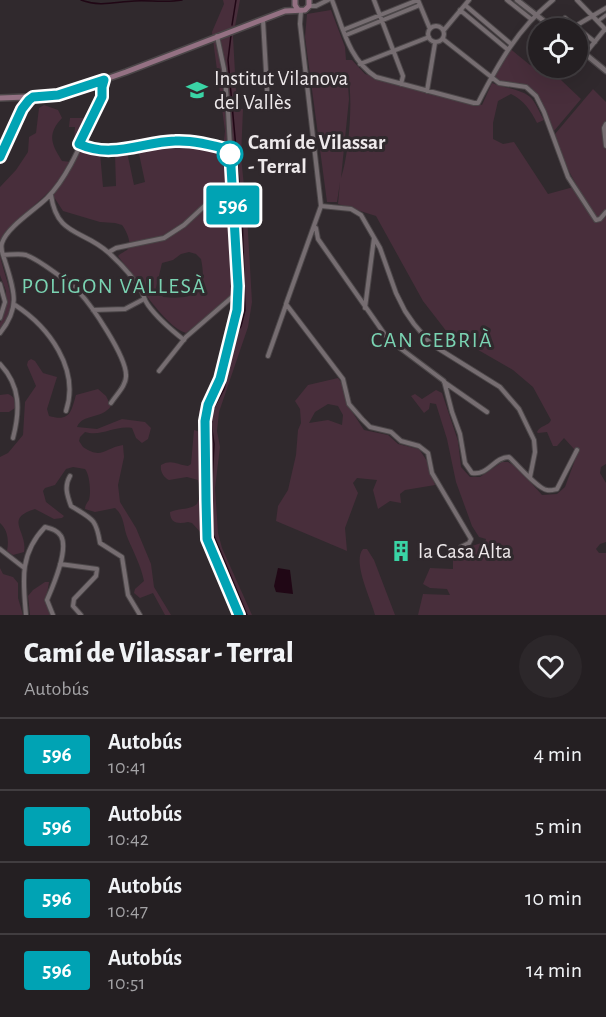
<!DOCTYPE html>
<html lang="es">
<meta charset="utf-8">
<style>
body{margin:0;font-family:"Alegreya Sans",sans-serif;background:#2c272a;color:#f1f3f6;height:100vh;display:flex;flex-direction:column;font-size:22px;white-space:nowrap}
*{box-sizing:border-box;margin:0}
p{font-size:20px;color:#a3a2a5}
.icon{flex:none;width:33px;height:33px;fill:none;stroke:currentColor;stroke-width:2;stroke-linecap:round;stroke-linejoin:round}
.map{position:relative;height:615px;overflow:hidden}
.details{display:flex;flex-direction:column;background:#241f22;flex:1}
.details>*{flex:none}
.badge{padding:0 12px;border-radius:4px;font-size:21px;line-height:39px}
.fabs{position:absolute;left:528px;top:18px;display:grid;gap:12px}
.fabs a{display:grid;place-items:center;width:60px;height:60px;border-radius:50%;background:#241f22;box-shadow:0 6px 24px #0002,0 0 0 2px #413d40;font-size:30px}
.map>.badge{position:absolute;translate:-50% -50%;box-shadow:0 0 0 3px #fff}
.round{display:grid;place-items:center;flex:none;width:63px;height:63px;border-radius:32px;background:#2c272a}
.overview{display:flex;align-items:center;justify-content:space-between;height:102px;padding:0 24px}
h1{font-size:28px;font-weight:800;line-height:45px}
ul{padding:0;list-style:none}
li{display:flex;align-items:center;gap:18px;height:72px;padding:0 24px;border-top:2px solid #413d40}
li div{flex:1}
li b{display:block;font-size:22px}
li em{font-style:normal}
li .badge{min-width:66px;font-weight:700;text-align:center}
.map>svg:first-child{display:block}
</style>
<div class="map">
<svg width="606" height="615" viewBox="0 0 606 615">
<rect width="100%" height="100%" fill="#30292d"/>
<path fill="#482e3b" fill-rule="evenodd" d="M223 0H240L233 37 237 109H243L241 157 247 215 252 302 248 327 219 412 217 431 220 447 215 488 218 533 222 548 252 615H236L223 580 207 550 202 534 192 523 188 522C179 524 170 524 170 512 179 508 190 510 197 504L201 493 198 480 187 477 169 480C163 477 160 471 161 465 172 459 177 465 188 466L191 464 194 430 200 432 199 411 216 378 234 309 235 299 233 296 186 333C164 327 133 275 118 256 121 253 124 252 127 250 133 244 126 230 122 225L115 223 100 222 63 211 50 191 5 232 0 242V187L16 170 28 152 29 137 36 133 39 108 44 105 58 110 62 118C47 134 51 144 62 161L72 162 80 149 100 153 103 187 116 186 115 154 127 152 134 185 145 182 138 149 170 143 197 145 223 150 225 131 212 32 224 4ZM189 252 196 254 201 259C208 293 195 300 163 297L156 288 162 263 173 260 181 254Z
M331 10 345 47 346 60H352L365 74 482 105 492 83C504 88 525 90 532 99 537 105 540 114 544 120L537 123C531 111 524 100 511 94L498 101 493 123V139L503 144 514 142 548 194 577 186 565 164 555 134 593 89 606 102V464L601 467 600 473 606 483V542L600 544 596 549 599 553H606V615H418L423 594 450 595 447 589 430 588 423 584 430 568 453 569V559C461 551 474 543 485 543L486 539 479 537 472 526 456 482 447 439 436 404 430 403 429 409 424 413 411 396 415 394 422 399 436 390 442 393 458 441 461 467 470 477H480L502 462H508L517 467 542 495 557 494 565 487 575 460 574 449 564 438 557 446H553L547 432 538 433 537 432C540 425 549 426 551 420L533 387 513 370 447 332 423 301 376 216 338 204 340 182 337 202H327L305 37 307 14ZM347 72C354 93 349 155 341 178L349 99Z
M508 47 530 65 546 71 548 68H566V72L561 80 581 99 554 131C548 117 541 92 526 87 515 83 504 84 493 78Z
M70 118H90L80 137 74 141 75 127H69Z
M0 255C6 286 21 301 0 331V323L6 306V291L0 275Z
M31 359 35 361 43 373 57 377 47 409 49 416C70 422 71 412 76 395L98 389 106 396 111 406C101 420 83 413 77 427L97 429 122 419 145 422 151 428 148 439 142 443 136 438 132 428C115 425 102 437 85 432L80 437 79 441 83 447C102 460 104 448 123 445L124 457 118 485 120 502 136 528 151 564 154 587 171 615H165L153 593 140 598 134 593 135 589 144 581C141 566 134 553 128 539 123 528 125 516 115 508L95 512 85 509C85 505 87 503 89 500 91 493 90 475 85 469L73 467 66 469 55 485 45 488 43 491 46 502 64 516 62 518 54 519 35 509C3 519 28 531 24 552L13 555 7 551C9 541 8 530 0 523V457L8 453 23 435 25 402 36 386 27 365 28 361Z
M338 378 344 386 349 407 364 430 388 435 398 444 419 449 427 461 435 485 405 490 400 494 401 503 390 501 378 509 373 490 377 480 357 478 353 483 358 493 345 528 347 551 276 521 278 506 288 490 296 455 298 430 301 423 300 409 295 401 308 385ZM328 404 338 406 343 415 342 425 328 420 309 423 315 412Z
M8 394C14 396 17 402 15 408L9 412H0V395Z
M363 549H367L374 560 395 615H375C371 599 352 562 363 549Z
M0 568 3 574 13 577 18 583V598L23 615H0Z
M45 582H49L46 600 50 615H30L28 596 33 590Z"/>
<path fill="#200715" d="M278 568 290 570 293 594 276 592 274 586Z"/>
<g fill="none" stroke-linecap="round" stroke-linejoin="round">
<path stroke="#200715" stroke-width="1.5" d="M81 0C100 7 115 2 134 1 150 0 165 3 182 0
M232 25 236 0
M231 35 228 60 242 215 245 310 241 326 236 334 224 389 210 415 214 444 211 503 213 534 247 615"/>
<defs>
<path id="pedestrian" d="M598 21 606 15"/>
<path id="minor" d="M332 0C343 28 349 60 376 77L474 103H478C498 64 518 28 553 0
M374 0 403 76 401 84
M418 0 430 29
M507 0 531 19
M577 0 606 30
M465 5 511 44
M309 6H316L328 0
M460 10 507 49
M301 11 300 24 321 206 286 304 343 379 349 404 362 419 370 427 391 432 401 441 419 446 428 453 432 473 471 539 469 543 461 547
M565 18 595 42
M263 20 268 106
M428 34a8 8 0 1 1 16 0a8 8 0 1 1-16 0Z
M572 28 606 8
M343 30 418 0
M444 30 469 0
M346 35 420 5
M217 36 224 69 228 111 238 286 237 310 220 379 208 405 205 421 207 539 240 615
M443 39 499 83 526 87 536 96 544 112 568 177 596 220 600 219 606 212
M585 54 605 29
M360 64 429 37
M427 91 435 43
M606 124 604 128 606 146
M79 145C112 159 141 142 175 141 193 140 213 145 230 150
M0 157 22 109 32 98
M51 195C57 237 83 229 109 253 121 264 134 278 142 292 144 297 145 301 148 305 158 319 170 329 184 340
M321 206 351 209 361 215 380 248 396 293 405 311 414 324 431 344 500 387 519 409 534 440 535 452 530 477
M316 228 318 239 388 339 444 381 452 412 460 434 465 463 472 473C488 476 494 457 509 457 517 464 538 489 547 490 550 491 553 490 557 489L577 450
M109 252 116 248 164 238 184 225 212 199 232 188
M3 255C10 255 19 253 26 255 39 260 69 282 79 292 92 306 126 356 126 375 127 385 116 395 111 403
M0 284 5 302 0 318
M15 305C49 327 80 369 66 411
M365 308 374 238
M93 310 125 309 144 299
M0 333C21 307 14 290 5 261 3 255 0 249 2 243 7 227 35 210 47 198 71 174 85 133 100 102 103 95 101 88 104 80
M268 356 286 305
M0 364C21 386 20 411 13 438
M159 371 186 337 238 292
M444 382 487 412
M70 476C64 486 67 495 71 506 92 519 96 518 100 543L122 557 128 595 140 615
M0 549 23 567
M60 564 97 569 96 576 74 599 73 606 81 615
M26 615C23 581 19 554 45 527 52 529 57 530 61 536 69 550 53 586 47 600L53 615"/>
<path id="tertiary" d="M517 0 553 28
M578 48 606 71"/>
<path id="secondary" d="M295 0V5L298 10
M0 98 53 96 63 94 126 72 285 11 305 10 309 6V0"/>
</defs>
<use href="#pedestrian" stroke="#4b4648" stroke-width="5"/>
<use href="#minor" stroke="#4b4648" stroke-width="6"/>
<use href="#tertiary" stroke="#4b4648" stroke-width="7"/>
<use href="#secondary" stroke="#4b4648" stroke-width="8"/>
<use href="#pedestrian" stroke="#766d71" stroke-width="3"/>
<use href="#minor" stroke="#766d71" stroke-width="4"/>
<use href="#tertiary" stroke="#766d71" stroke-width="4.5"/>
<use href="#secondary" stroke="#947183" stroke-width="5"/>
</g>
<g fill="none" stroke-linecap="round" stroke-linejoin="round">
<defs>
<path id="line" d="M0 157 22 109 29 100 33 97 58 95 104 80 102 87V97L79 144C112 159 142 142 175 141 193 140 213 145 230 150L238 286 237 310 220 379 208 405 205 421 206 500 207 539 239 615"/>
</defs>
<use href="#line" stroke="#fff" stroke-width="14"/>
<use href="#line" stroke="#00a3b4" stroke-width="9"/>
</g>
<defs>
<symbol id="school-bare" viewBox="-9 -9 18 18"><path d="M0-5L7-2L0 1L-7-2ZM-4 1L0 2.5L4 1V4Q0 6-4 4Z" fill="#3ad4a5" stroke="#30292d" stroke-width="2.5" paint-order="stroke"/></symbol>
<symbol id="building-bare" viewBox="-9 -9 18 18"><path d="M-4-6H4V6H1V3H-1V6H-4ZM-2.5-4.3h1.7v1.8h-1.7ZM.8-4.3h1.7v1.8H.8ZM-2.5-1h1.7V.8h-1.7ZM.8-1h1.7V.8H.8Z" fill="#3ad4a5" stroke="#30292d" stroke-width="2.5" paint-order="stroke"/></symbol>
</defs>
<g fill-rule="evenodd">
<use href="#school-bare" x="182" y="75" width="30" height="30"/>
<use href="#building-bare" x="386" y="536" width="30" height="30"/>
</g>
<circle fill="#fff" stroke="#00a3b4" stroke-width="3" cx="230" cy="154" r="12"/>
<g text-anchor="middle" stroke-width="6" stroke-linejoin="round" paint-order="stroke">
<g font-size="21" fill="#eee9eb" stroke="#30292d" text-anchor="start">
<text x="214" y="85">Institut Vilanova<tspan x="214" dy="24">del Vallès</tspan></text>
<text x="418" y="558">la Casa Alta</text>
</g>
<g font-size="21" font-weight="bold" fill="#eee9eb" stroke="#30292d" text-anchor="start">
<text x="248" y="149">Camí de Vilassar<tspan x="248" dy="24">- Terral</tspan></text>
</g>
<g font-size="22" letter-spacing="1.5" fill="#7ad3b2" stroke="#30292d">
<text x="114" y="293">POLÍGON VALLESÀ</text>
<text x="432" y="347">CAN CEBRIÀ</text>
</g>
</g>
</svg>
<div class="fabs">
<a><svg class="icon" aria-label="locate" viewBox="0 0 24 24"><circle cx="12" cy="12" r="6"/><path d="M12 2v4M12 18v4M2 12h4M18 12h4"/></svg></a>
</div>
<b class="badge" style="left:233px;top:205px;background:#00a3b4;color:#fff">596</b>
</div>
<section class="details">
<div class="overview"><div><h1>Camí de Vilassar - Terral</h1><p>Autobús</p></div><a class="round"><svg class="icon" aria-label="heart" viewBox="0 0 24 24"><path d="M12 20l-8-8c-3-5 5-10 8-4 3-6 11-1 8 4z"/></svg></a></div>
<ul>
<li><span class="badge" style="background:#00a3b4;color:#fff">596</span><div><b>Autobús</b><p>10:41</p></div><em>4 min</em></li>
<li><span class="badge" style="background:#00a3b4;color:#fff">596</span><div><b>Autobús</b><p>10:42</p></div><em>5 min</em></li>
<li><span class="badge" style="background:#00a3b4;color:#fff">596</span><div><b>Autobús</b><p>10:47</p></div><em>10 min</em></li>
<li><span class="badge" style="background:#00a3b4;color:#fff">596</span><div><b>Autobús</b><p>10:51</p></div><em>14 min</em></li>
</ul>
</section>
